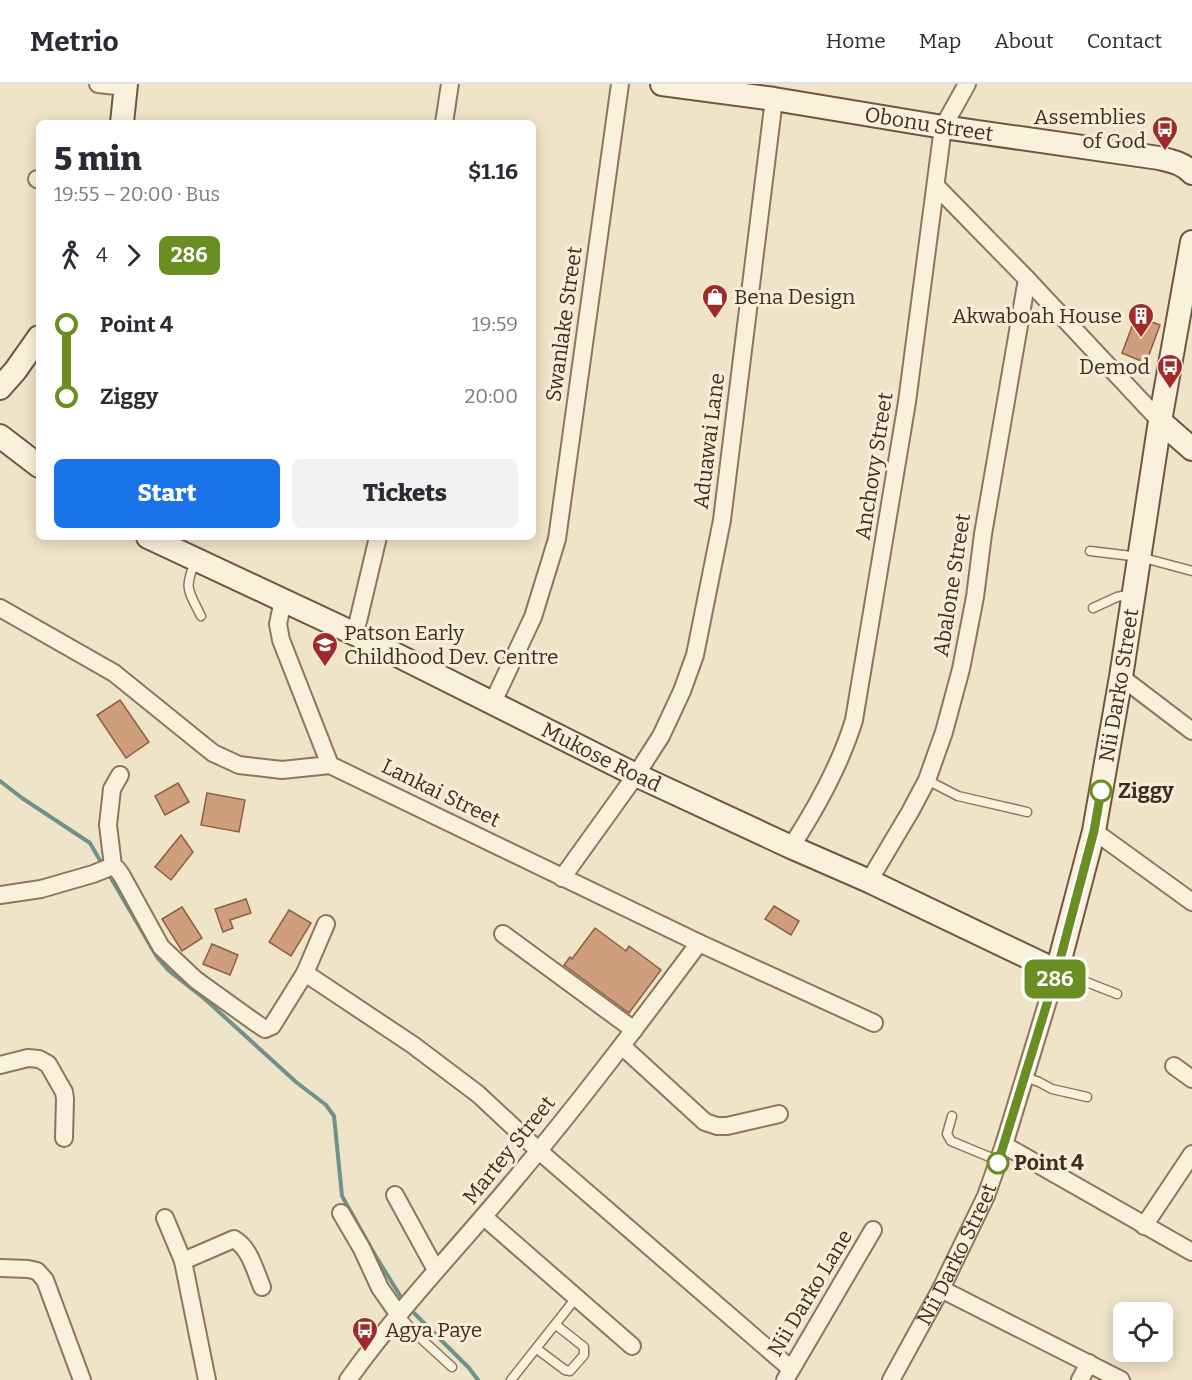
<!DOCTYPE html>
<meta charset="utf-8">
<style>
body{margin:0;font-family:Bitter,serif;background:#f2f2f3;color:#2b2b33;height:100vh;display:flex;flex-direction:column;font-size:22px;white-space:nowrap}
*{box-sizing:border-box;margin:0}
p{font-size:20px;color:#7c7c81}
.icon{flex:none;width:33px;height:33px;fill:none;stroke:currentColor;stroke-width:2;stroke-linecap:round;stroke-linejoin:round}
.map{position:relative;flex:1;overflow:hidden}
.panel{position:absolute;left:36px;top:36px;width:500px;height:420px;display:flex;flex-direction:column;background:#fff;border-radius:9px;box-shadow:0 3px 15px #0003}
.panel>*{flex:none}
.badge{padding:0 12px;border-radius:9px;font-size:21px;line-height:39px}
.buttons{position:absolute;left:1113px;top:1218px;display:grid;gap:12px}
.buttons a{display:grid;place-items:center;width:60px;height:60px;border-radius:9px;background:#fff;box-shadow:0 3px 15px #0003;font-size:30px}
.map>.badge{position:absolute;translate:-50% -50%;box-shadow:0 0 0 3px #fff}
.legs{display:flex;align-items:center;gap:9px;height:66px;padding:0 18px;font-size:20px}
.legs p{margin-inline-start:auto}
.summary{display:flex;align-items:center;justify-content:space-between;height:102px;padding:0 18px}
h1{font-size:33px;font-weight:800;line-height:45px}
.action{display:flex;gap:12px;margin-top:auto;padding:12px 18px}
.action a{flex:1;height:69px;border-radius:9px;background:#1a73e8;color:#fff;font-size:24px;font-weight:800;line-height:69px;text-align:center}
.action a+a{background:#f2f2f3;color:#2b2b33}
ul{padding:0 18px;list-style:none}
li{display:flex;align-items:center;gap:21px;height:72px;font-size:22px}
li i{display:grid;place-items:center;width:9px;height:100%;margin:0 8px;background:currentColor}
li i::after{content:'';width:15px;height:15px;margin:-8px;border:4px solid;border-radius:50%;background:#fff}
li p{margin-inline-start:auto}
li:first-child i{background:linear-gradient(#0000 50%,currentColor 0)}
li:last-child i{background:linear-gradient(currentColor 50%,#0000 0)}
header{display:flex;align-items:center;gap:36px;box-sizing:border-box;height:84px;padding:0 30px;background:#fff;border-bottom:2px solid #e1e1e2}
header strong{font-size:28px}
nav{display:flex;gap:33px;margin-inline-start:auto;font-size:21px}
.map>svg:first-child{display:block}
</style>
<header>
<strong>Metrio</strong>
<nav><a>Home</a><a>Map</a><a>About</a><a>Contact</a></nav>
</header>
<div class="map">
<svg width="1192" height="1296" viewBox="0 0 1192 1296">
<rect width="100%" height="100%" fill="#f0e4c8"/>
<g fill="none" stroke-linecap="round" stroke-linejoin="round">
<path stroke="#6f938a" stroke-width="4" d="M0 697 22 714 90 759 102 780
M108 789 157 873 168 886 206 916 296 998 326 1021 334 1032 342 1112 375 1171 401 1213
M414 1229 469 1284 478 1296"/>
</g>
<path fill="#cf9f7d" stroke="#8d5f41" stroke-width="1.5" d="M1136 232 1160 241 1146 279 1122 269Z
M120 616 149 658 126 674 97 631Z
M178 699 189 718 165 731 155 712Z
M207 709 245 716 239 748 201 741Z
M181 751 193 768 171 796 155 783Z
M246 815 251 829 230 836 233 844 223 848 215 825Z
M774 822 799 837 791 851 765 835Z
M182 823 202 854 182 867 162 835Z
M289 826 311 839 291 872 269 858Z
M595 844 626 867 629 862 661 886 629 929 564 881 570 873 572 875Z
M212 860 238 871 230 891 203 880Z"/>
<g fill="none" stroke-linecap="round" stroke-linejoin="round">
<defs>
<path id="lane" d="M1090 467 1140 473 1192 487
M196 475C184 505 187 504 201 532
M1093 524 1117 513 1133 510
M927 696 958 712 1027 728
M1058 887 1117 910
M1025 993 1039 998 1052 1005 1087 1013
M952 1032 947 1050 951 1057 999 1077
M399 1231 417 1251 452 1283
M537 1265 565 1286 570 1287 584 1271V1263L556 1241
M511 1296 576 1214"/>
<g id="street">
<path d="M98 0 126 3"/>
<path d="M444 39 450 0"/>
<path d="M37 95 39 96"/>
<path d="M936 102 1027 195 1160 337"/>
<path d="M283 516 278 540 281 556 330 681"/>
<path d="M0 524 114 589 213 669 239 681 282 686 330 681 699 859 874 939"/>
<path d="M355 550 378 453"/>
<path d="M1121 593 1192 647"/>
<path d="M493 618 533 533 557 455 620 0"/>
<path d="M1094 747 1192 818"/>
<path d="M791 763C817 723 840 682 854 636L907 318 943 43 967 0"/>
<path d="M113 782 108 741 112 705 120 691"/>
<path d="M562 794 636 691 661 652 682 607 695 571 722 436 774 15"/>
<path d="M869 797 910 728 927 696 944 648 961 585 975 513 983 450 1027 195"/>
<path d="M0 811 41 805 93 790 113 782 117 785 122 792 161 863 196 896 256 939 265 945 272 942 305 889 326 840"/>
<path d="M503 850 634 946"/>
<path d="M305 889 413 961 478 1010 539 1067 791 1285"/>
<path d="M622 962 705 1038 717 1042H727L779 1030"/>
<path d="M0 981 28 974 39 975 48 980 64 1008 65 1015 64 1054"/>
<path d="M1174 982 1192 995"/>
<path d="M1004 1061 1192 1168"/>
<path d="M395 1111 436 1186"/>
<path d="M341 1129 362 1165 380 1204 399 1231"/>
<path d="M484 1133 632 1262"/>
<path d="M165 1134 183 1177 207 1296"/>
<path d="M1144 1142 1192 1070"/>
<path d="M183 1177 234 1155C250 1164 255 1187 262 1203"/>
<path d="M0 1184 28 1185 37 1187 45 1196 82 1296"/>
<path d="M941 1205 1121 1296"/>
<path d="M348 1296C397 1227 457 1165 511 1100 577 1022 638 941 699 859"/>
<path d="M785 1296 873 1146"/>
<path id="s1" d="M891 1296 941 1205 986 1112 1004 1061 1057 887"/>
<path d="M1080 1296 1089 1279"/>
</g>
<g id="secondary">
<path id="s2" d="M662 0 774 15 943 43 1159 74C1171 77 1183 79 1192 89"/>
<path d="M122 39 126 0"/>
<path d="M0 304 15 287 39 253"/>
<path d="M1160 337 1192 365"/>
<path d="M0 352 39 382"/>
<path id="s3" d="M148 453 355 550 636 691 791 763 869 797 1057 887 1094 747 1121 593 1160 337 1192 158"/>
</g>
</defs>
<use href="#lane" stroke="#8d765c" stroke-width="11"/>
<use href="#street" stroke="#8d765c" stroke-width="20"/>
<use href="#secondary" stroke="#6f573f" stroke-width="26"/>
<use href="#lane" stroke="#faf1dc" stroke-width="8"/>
<use href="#street" stroke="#faf1dc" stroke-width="16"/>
<use href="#secondary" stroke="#faf1dc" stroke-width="22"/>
</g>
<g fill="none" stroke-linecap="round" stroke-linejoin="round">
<defs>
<path id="line-1" d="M998 1079 1057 887 1094 747 1101 707"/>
</defs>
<use href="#line-1" stroke="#fff" stroke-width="14"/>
<use href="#line-1" stroke="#6b8e23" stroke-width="9"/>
</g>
<defs>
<symbol id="bus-pin" viewBox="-11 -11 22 30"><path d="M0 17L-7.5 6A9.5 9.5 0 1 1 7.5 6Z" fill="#9e2a2b" stroke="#f7eed8"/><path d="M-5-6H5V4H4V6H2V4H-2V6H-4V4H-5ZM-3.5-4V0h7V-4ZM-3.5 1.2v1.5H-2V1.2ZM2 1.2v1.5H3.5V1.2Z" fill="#fff"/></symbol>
<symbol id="shop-pin" viewBox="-11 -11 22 30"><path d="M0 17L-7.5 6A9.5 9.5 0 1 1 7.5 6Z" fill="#9e2a2b" stroke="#f7eed8"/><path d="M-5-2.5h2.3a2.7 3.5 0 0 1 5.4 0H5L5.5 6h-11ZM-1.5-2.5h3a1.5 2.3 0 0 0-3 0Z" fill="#fff"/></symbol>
<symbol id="building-pin" viewBox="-11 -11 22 30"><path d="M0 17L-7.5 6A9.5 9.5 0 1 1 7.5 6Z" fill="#9e2a2b" stroke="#f7eed8"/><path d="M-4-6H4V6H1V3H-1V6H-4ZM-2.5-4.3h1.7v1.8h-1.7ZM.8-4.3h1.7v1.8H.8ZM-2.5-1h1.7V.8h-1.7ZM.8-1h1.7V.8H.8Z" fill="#fff"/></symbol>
<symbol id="school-pin" viewBox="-11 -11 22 30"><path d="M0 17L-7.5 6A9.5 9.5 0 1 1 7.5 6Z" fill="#9e2a2b" stroke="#f7eed8"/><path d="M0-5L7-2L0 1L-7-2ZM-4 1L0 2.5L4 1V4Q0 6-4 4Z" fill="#fff"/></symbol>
</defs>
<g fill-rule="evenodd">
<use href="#bus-pin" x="1150" y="30" width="30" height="40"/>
<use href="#shop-pin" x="700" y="198" width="30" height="40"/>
<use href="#building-pin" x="1126" y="217" width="30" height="40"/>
<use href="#bus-pin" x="1155" y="268" width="30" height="40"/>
<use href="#school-pin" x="310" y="546" width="30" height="40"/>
<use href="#bus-pin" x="350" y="1231" width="30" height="40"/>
</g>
<g fill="#fff" stroke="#6b8e23" stroke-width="3">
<circle cx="1101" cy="707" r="10"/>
<circle cx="998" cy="1079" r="10"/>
</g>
<g text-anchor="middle" stroke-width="6" stroke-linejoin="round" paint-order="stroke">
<g font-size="21" fill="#3d2e20" stroke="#f7eed8" text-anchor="end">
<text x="1146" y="40">Assemblies<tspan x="1146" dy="24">of God</tspan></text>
<text x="734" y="220" text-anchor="start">Bena Design</text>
<text x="1122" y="239">Akwaboah House</text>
<text x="1150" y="290">Demod</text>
<text x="344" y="556" text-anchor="start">Patson Early<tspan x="344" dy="24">Childhood Dev. Centre</tspan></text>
<text x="385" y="1253" text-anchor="start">Agya Paye</text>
</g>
<g font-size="21" fill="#3d2e20" stroke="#f7eed8">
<text dy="7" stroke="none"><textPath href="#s2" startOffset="270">Obonu Street</textPath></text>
<text transform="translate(564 240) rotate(-82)" y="7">Swanlake Street</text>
<text transform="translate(709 357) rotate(-83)" y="7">Aduawai Lane</text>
<text transform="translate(874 382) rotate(-81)" y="7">Anchovy Street</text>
<text transform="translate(952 501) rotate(-81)" y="7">Abalone Street</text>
<text dy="7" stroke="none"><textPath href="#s3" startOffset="1300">Nii Darko Street</textPath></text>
<text dy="7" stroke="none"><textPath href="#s3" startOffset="504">Mukose Road</textPath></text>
<text transform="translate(441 709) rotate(26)" y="7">Lankai Street</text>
<text transform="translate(509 1066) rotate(-51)" y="7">Martey Street</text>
<text dy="7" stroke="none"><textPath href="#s1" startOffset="142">Nii Darko Street</textPath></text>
<text transform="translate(810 1209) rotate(-59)" y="7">Nii Darko Lane</text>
</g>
<g font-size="21" font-weight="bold" fill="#3d2e20" stroke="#f7eed8" text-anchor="start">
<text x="1118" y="714">Ziggy</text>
<text x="1014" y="1086">Point 4</text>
</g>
</g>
</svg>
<div class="buttons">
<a><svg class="icon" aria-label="locate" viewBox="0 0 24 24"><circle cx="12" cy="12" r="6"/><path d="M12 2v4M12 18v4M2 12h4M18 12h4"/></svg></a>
</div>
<b class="badge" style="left:1055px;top:895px;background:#6b8e23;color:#fff">286</b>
<section class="panel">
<div class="summary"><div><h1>5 min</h1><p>19:55 – 20:00 · Bus</p></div><b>$1.16</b></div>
<div class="legs"><svg class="icon" aria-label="walk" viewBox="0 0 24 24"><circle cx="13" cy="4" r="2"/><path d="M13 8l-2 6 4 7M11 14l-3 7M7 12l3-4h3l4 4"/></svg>4<svg class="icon" aria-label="forward" viewBox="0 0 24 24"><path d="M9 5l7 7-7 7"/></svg><b class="badge" style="background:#6b8e23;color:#fff">286</b></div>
<ul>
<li><i style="color:#6b8e23"></i><b>Point 4</b><p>19:59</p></li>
<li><i style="color:#6b8e23"></i><b>Ziggy</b><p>20:00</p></li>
</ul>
<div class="action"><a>Start</a><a>Tickets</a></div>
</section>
</div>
